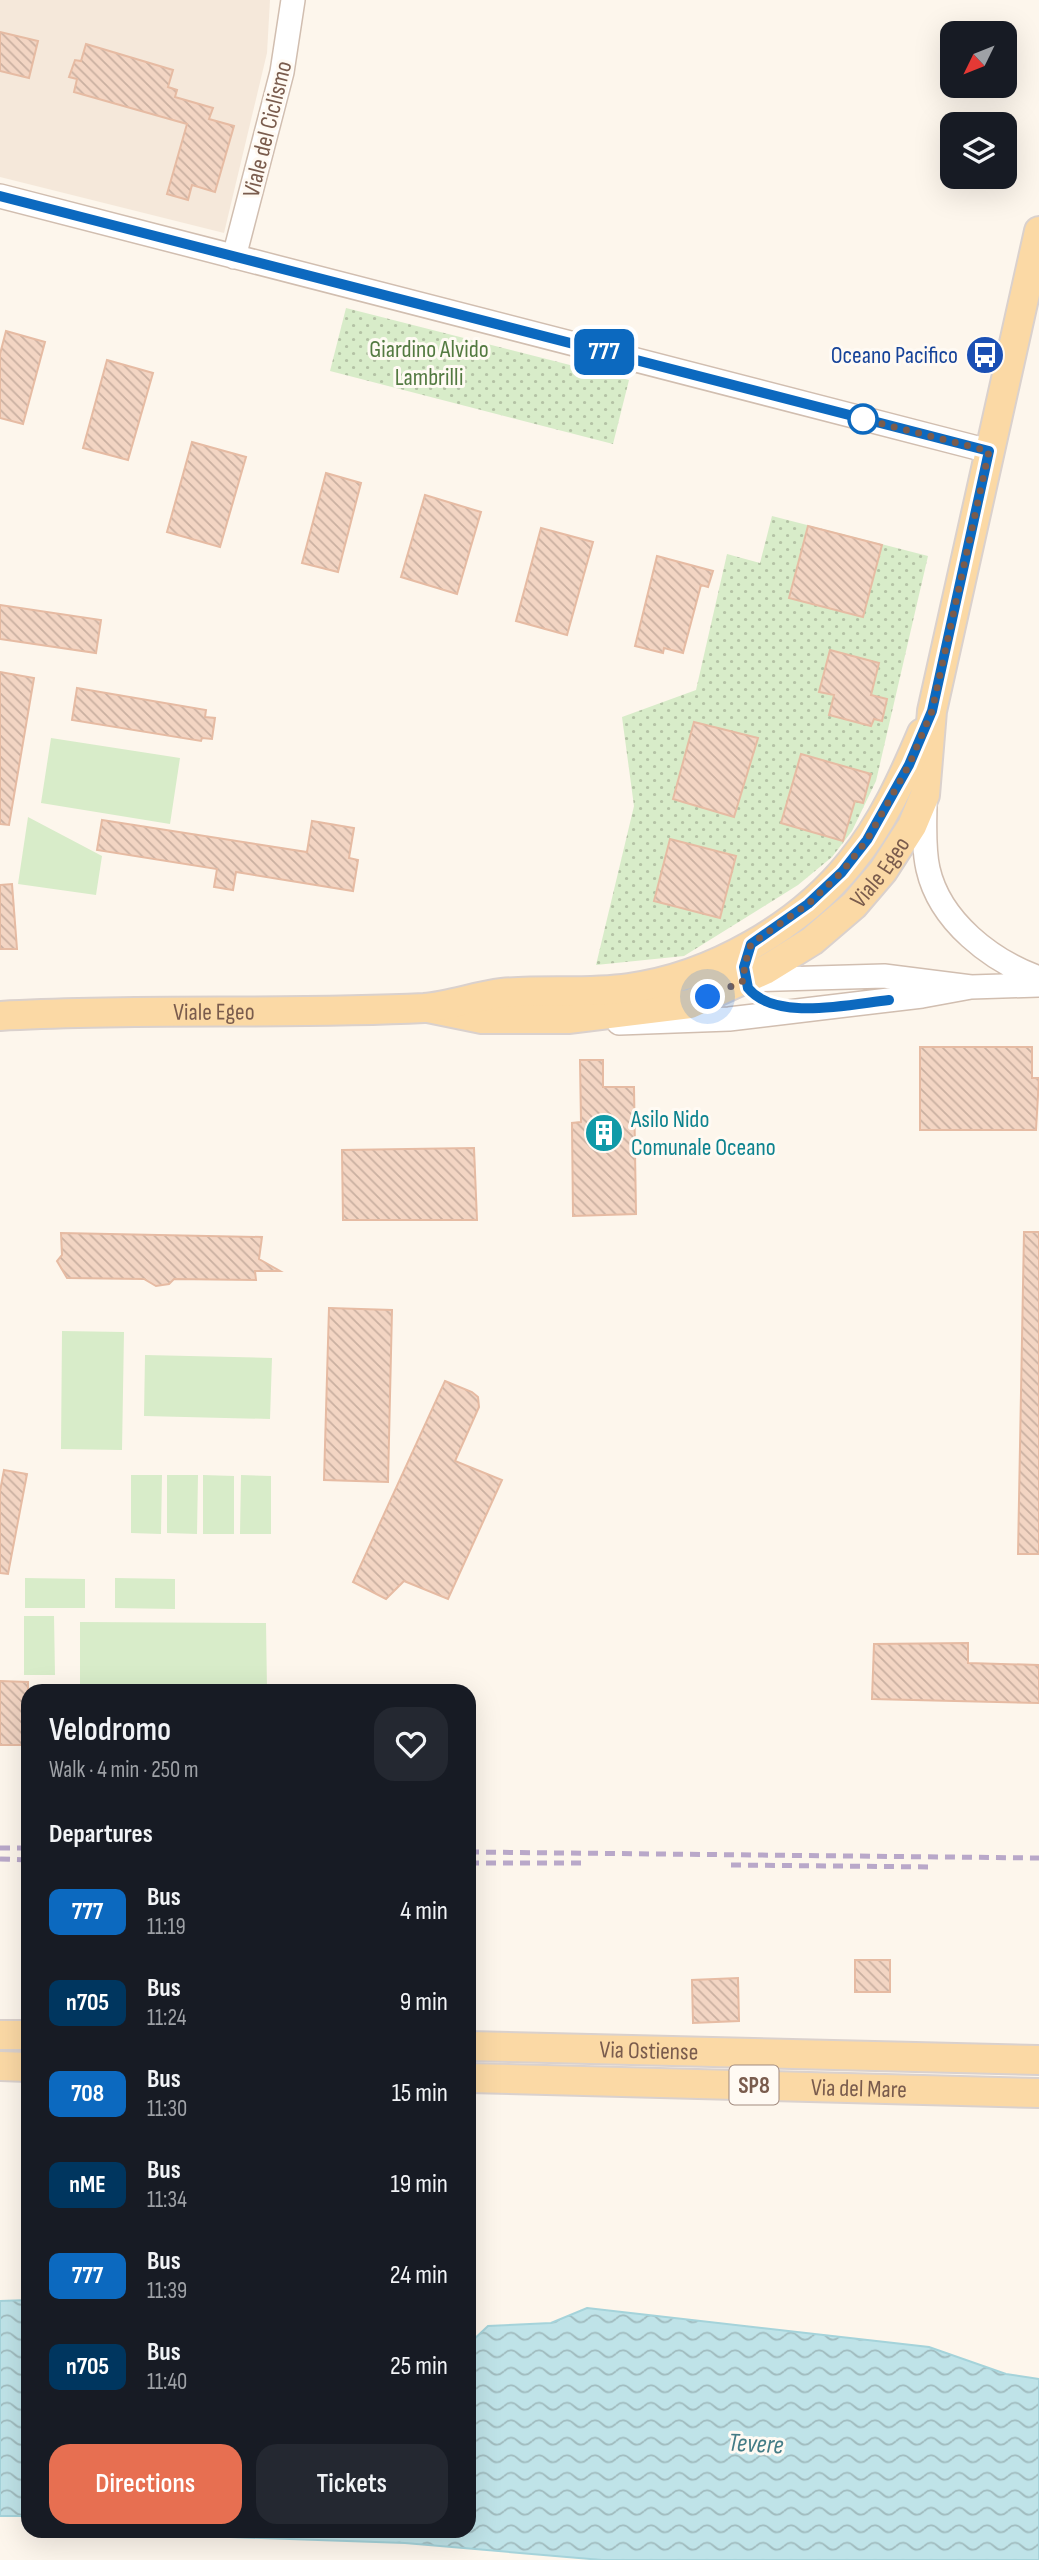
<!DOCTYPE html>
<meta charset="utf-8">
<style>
body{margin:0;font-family:"Sofia Sans Condensed",sans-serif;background:#242831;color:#f1f3f6;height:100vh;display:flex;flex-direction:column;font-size:26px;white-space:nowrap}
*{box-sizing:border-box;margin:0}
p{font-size:23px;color:#9ea1a6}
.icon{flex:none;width:38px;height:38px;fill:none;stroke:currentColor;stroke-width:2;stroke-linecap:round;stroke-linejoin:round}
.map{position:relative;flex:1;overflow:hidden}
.panel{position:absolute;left:21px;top:1684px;width:455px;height:854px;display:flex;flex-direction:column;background:#171b24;border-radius:21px;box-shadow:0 7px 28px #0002}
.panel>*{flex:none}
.badge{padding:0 14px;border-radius:10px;font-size:24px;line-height:46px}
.needle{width:46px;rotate:227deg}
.buttons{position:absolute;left:940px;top:21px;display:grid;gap:14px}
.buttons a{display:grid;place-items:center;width:77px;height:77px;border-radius:14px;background:#171b24;box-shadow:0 7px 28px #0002;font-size:35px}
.you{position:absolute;width:35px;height:35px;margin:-18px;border:5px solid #fff;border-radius:50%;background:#1a73e8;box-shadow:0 0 0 10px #1a73e833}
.map>.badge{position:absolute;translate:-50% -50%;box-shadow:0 0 0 4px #fff}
h2{padding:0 28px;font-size:26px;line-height:63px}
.round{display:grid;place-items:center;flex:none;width:74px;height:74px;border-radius:21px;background:#242831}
.overview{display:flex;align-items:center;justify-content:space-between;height:119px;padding:0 28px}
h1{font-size:33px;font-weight:600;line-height:52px}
.action{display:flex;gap:14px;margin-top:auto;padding:14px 28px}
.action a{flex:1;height:80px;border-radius:21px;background:#e76f51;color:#fff;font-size:28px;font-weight:600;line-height:80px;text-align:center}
.action a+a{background:#242831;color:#f1f3f6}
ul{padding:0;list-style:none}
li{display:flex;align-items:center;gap:21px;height:91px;padding:0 28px}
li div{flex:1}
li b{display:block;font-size:26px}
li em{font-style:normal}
li .badge{min-width:77px;font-weight:700;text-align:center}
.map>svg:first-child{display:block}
</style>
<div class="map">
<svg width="1039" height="2560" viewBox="0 0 1039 2560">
<defs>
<pattern id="garden-dots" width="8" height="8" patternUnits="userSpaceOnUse" patternTransform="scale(1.75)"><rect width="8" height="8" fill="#d8ecc9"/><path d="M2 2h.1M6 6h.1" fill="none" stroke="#b4c2a5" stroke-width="1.8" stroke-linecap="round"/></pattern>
<pattern id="water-waves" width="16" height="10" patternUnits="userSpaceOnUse" patternTransform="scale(1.75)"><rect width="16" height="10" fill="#bfe3e8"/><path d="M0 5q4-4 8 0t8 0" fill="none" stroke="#a0bbbe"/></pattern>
<pattern id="building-back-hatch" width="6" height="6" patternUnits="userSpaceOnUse" patternTransform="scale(1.75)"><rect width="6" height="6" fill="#f3d5c3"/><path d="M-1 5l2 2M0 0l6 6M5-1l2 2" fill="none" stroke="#cab0a1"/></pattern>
</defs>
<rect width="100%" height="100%" fill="#fdf6ec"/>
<path fill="#f5e8da" d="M0 0H270L267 53 224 233 0 177Z"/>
<path fill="url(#garden-dots)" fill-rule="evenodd" d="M346 308 629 380 613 444 330 371Z
M772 516 928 556 876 781 852 831 832 857 798 885 684 956 596 965 634 806 622 717 696 690 727 554 760 563ZM670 839 735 856 719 918 654 901Z"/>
<path fill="#d8ecc9" d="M51 738 180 758 170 824 41 803Z
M28 817 102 856 96 895 18 884Z
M62 1331 124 1332 122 1450 61 1449Z
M145 1355 272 1358 270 1419 144 1416Z
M131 1475H162L161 1534 131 1533Z
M167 1475H198L197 1534 167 1533Z
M203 1475 234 1476V1534H203Z
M241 1475 271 1476V1534H240Z
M25 1578 85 1579V1608H25Z
M115 1578 175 1579V1609L115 1608Z
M24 1616H54L55 1675H24Z
M80 1622 266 1623 267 1690H80Z"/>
<path fill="url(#water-waves)" stroke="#a5d3da" stroke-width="2" d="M28 2300V2516H0V2301Z
M587 2308 929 2347 1006 2374 1039 2379V2560H602L405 2543 230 2537 183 2531 469 2530V2344L488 2326 551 2323Z"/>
<path fill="url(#building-back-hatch)" stroke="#e6bba3" stroke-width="2" d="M0 32 38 41 29 78 0 71Z
M86 44 173 70 168 87 177 90 175 97 213 108 209 119 234 126 215 192 192 185 188 200 167 194 187 124 74 92 77 79 69 77 75 60 81 61Z
M6 331 45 342 23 424 0 418V354Z
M107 360 153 373 128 460 83 448Z
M192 442 246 457 220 547 167 532Z
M326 473 361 483 338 572 302 563Z
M425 495 481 512 457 594 401 577Z
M808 526 882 545 863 617 789 598Z
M541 528 593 542 567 635 516 621Z
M657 556 713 571 708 587 701 585 683 653 664 648 663 653 635 646Z
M0 605 101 620 96 653 0 639Z
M830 650 879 663 871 695 887 699 882 721 874 719 871 726 829 715 834 695 819 692Z
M0 672 34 678 9 825 0 824Z
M77 688 206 710 205 717 215 718 212 739 202 738 201 741 72 720Z
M694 722 758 738 734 817 673 799Z
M801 754 871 774 863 803 855 801 843 841 781 823Z
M102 820 307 852 312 821 354 828 349 858 358 860 353 891 236 872 233 890 214 887 217 869 97 850Z
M670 839 736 856 720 918 654 901Z
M12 884 17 949H0V885Z
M920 1047H1032V1078H1039L1036 1130H920Z
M580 1060H603V1087H634L636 1214 573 1216 572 1123 581 1122Z
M474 1148 477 1220H343L342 1150Z
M1024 1232H1039V1554H1018Z
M61 1233 262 1237 259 1259 280 1271H255L256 1280 174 1279 169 1284 156 1286 144 1279 67 1278 57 1261 62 1255Z
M329 1308 392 1310 388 1482 324 1480Z
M445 1381 472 1392 478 1397 479 1407 455 1461 502 1480 448 1599 404 1581 386 1599 353 1582Z
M4 1470 27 1474 8 1574 0 1573V1491Z
M968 1643V1663L1039 1665V1703L872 1699 874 1644Z
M0 1681 28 1682V1745H0Z
M855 1960H890V1992H855Z
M738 1978 739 2021 693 2023 692 1980Z"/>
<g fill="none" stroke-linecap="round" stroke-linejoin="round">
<defs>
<path id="minor" d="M0 196 989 451
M234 257 282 72 293 0
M925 800C925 822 923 847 928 869 940 922 992 961 1039 978
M745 980 884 976 971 987 1039 985
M619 1023 729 1019 922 996 971 987"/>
<g id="major">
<path id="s1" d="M428 1008 482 1019H568L690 1004 765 970 812 941 854 905 883 871 912 826 925 795 932 711 1039 231"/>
<path id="s2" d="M0 1016C141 1008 283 1015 424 1008 450 1006 476 996 502 993 544 989 587 994 629 988 711 977 799 927 851 862 882 824 903 778 922 733"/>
<path d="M0 2035H28"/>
<path id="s3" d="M469 2046 1039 2060"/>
<path d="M0 2066 28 2067"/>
<path id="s4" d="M469 2078 1039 2093"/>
</g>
</defs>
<use href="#minor" stroke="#d1beb0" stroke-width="26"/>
<use href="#major" stroke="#dad1cd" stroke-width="32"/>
<use href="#minor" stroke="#fff" stroke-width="23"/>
<use href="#major" stroke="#fbd9a5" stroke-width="28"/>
<path stroke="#b9a8c9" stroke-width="5" stroke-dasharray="10 7" stroke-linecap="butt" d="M0 1848H28
M469 1852 1039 1858
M0 1859 28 1860
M469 1863H584
M731 1865 934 1867"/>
</g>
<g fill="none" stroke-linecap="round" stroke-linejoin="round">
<defs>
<path id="line" d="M0 196 989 451 932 711 909 765 867 840 842 872 808 904 751 944 744 967 748 988C775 1022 851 1004 889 1000"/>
</defs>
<use href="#line" stroke="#fff" stroke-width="16"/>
<use href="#line" stroke="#0c69bf" stroke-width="10"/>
<path stroke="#7a5c4d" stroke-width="7" stroke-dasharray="0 12.6" d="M708 997 745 980 744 967 751 944 808 904 842 872 867 840 909 765 932 711 989 451 863 419"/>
</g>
<defs>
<symbol id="bus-disc" viewBox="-11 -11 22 22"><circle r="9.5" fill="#1a4fb4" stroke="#fffaf3"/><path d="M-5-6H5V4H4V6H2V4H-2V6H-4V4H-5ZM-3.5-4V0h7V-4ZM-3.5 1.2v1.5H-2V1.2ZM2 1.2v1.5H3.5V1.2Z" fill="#fff"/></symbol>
<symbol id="building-disc" viewBox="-11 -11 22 22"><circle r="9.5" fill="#0f9aa8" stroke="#fffaf3"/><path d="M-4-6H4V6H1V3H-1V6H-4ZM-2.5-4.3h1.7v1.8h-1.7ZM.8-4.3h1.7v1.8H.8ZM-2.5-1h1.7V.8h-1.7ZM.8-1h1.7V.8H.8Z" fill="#fff"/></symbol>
</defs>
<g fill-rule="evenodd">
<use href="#bus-disc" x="963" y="333" width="44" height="44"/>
<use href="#building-disc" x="582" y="1111" width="44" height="44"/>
</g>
<circle fill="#fff" stroke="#0c69bf" stroke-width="3.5" cx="863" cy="419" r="14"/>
<g text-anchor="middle" stroke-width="6" stroke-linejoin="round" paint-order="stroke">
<rect fill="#fffaf3" stroke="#a28b7f" stroke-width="2" x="729.5" y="2065.5" width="49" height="39" rx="5"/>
<g font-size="23" font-weight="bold" fill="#7a5c4d">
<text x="754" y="2093">SP8</text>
</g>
<g font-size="24" fill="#7a5c4d" stroke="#fffaf3">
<text transform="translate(267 129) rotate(-76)" y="8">Viale del Ciclismo</text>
<text dy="8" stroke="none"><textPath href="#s1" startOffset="499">Viale Egeo</textPath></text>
<text dy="8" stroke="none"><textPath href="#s2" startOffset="214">Viale Egeo</textPath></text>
<text dy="8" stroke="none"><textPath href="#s3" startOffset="180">Via Ostiense</textPath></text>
<text dy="8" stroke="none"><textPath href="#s4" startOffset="390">Via del Mare</textPath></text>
</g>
<g font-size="24" fill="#537a41" stroke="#fffaf3">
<text x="429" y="357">Giardino Alvido<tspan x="429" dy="28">Lambrilli</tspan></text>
</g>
<g font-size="24" fill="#164399" stroke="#fffaf3" text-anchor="end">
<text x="958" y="363">Oceano Pacifico</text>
</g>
<g font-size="24" fill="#0d838f" stroke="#fffaf3" text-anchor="start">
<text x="631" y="1127">Asilo Nido<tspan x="631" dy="28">Comunale Oceano</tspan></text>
</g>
<g font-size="26" font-style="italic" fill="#437c86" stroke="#fffaf3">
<text transform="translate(756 2443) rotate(3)" y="9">Tevere</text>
</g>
</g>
</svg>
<div class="buttons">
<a><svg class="needle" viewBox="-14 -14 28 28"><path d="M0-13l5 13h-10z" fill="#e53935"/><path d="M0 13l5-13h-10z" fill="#9ea1a6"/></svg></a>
<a><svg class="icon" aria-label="layers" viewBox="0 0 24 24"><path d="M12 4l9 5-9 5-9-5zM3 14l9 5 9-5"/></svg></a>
</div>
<div class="you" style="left:708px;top:997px"></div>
<b class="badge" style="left:604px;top:352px;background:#0c69bf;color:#fff">777</b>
<section class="panel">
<div class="overview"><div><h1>Velodromo</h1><p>Walk · 4 min · 250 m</p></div><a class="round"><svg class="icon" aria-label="heart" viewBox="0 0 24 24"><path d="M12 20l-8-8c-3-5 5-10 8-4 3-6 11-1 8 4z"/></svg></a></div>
<h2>Departures</h2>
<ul>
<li><span class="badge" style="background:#0c69bf;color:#fff">777</span><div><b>Bus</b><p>11:19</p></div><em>4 min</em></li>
<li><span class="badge" style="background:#00365f;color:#fff">n705</span><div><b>Bus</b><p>11:24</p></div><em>9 min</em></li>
<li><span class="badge" style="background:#0c69bf;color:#fff">708</span><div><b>Bus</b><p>11:30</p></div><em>15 min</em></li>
<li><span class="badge" style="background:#00365f;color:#fff">nME</span><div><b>Bus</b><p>11:34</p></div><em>19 min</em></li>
<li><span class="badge" style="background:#0c69bf;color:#fff">777</span><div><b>Bus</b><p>11:39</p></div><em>24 min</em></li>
<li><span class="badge" style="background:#00365f;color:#fff">n705</span><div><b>Bus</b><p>11:40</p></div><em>25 min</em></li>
</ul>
<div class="action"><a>Directions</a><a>Tickets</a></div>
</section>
</div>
